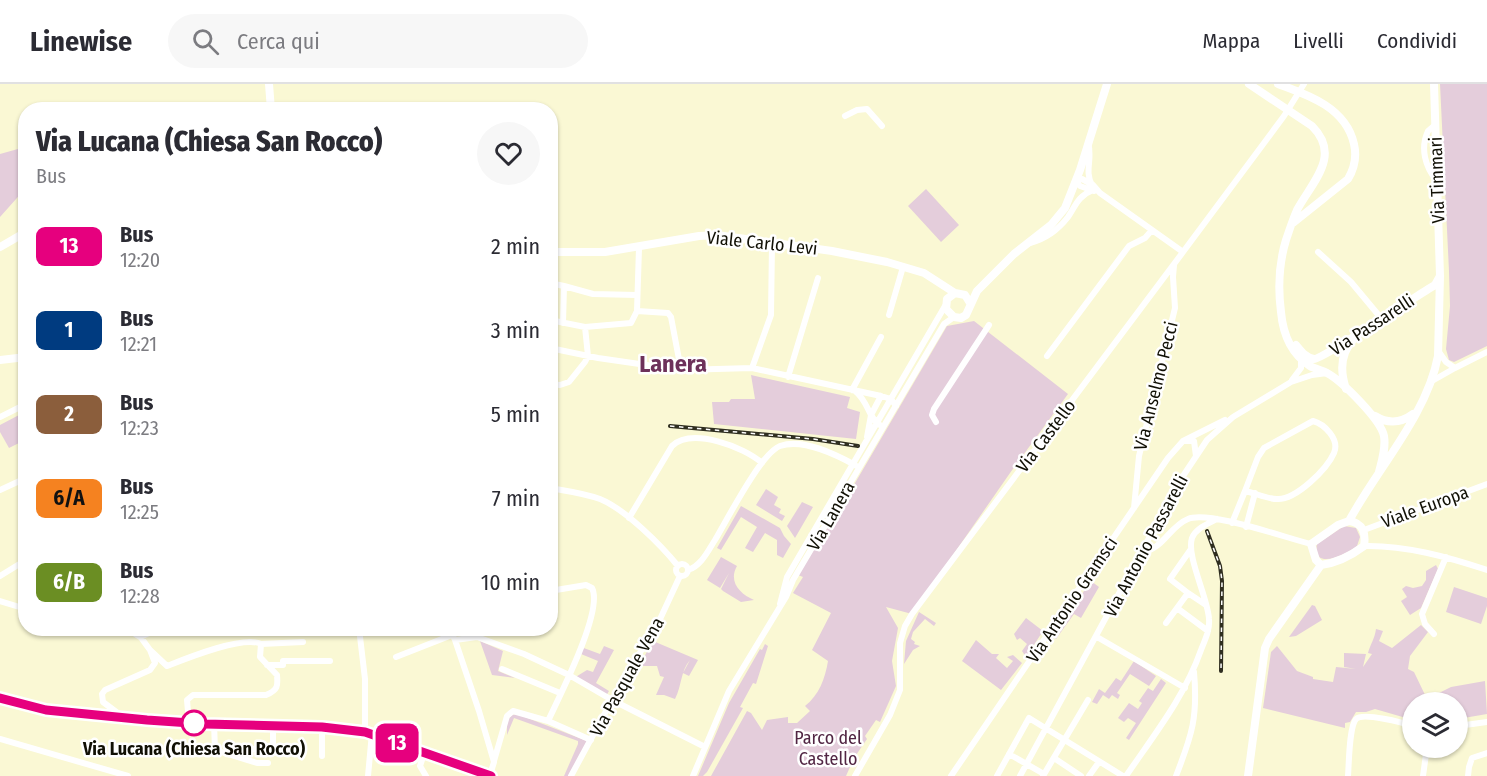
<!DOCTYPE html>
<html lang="it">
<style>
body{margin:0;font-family:"Fira Sans Condensed",sans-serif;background:#f7f7f7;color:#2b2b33;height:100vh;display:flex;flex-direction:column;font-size:22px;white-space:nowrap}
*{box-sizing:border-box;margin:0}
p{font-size:20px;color:#7c7c81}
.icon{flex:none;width:33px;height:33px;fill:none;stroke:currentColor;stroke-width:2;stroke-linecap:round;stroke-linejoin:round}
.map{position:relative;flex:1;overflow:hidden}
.details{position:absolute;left:18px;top:18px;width:540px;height:534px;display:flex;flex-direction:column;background:#fff;border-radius:24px;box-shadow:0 2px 4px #0004}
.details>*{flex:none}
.badge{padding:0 12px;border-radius:9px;font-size:21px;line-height:39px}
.buttons{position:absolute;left:1402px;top:608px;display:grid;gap:12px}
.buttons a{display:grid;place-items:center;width:66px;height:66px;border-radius:50%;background:#fff;box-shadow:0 2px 4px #0004;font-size:30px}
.map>.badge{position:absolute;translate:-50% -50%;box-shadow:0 0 0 3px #fff}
.round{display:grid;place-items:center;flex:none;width:63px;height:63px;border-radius:32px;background:#f7f7f7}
.head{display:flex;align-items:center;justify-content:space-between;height:102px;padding:0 18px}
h1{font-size:28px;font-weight:800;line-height:45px}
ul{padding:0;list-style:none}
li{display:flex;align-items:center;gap:18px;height:84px;padding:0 18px}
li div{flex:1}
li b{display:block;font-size:22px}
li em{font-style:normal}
li .badge{min-width:66px;font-weight:700;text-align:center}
header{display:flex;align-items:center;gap:36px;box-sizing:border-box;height:84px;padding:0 30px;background:#fff;border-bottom:2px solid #e1e1e2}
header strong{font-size:28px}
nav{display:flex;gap:33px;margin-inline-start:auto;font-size:21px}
.search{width:420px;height:54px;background:#f7f7f7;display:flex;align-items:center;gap:15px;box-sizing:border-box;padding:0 21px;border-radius:33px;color:#7c7c81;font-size:22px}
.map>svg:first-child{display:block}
</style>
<header>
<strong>Linewise</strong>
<div class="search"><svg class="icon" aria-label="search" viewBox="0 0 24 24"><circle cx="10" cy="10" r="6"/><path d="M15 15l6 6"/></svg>Cerca qui</div>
<nav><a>Mappa</a><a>Livelli</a><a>Condividi</a></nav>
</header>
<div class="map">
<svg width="1487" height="692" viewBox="0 0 1487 692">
<rect width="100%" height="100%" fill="#faf8d4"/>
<path fill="#e4cddb" d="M1440 0H1487V262L1454 278 1449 276 1446 265 1450 222 1449 187Z
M25 63V105L0 133V70Z
M926 105 959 141 941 158 908 122Z
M974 237 1068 310 1010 389 912 530 886 523 898 544 892 577 896 602 880 638 876 636 865 652 867 655 854 674 846 692H711L747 627 751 629 762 646 767 636 788 633V639H797L810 627 805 622C819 611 825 595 828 577L812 566 831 529 793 509 803 493 798 491 848 411 947 242Z
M751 291 850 313 847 324 860 328 856 355 714 340 712 318H729L731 315H755Z
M19 331 25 342V356L9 364 0 348V341Z
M766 405 778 413 774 421 781 425 779 429 785 432 782 437 756 421Z
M802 418 813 423 795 454 787 442Z
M741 422 780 444 784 452 791 460 783 474 777 471V456L765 449 753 468 745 464 757 443 741 433 721 466 717 464Z
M1344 442 1356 444 1360 453 1357 462C1347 470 1312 488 1317 460Z
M721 473 737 482C728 498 740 510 754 516L741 518 723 507 721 505 729 489 720 504 707 496Z
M1436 481 1438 485 1421 524 1410 531 1401 517 1407 513 1402 505 1406 502 1413 504 1422 502 1426 496V487Z
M1091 497 1099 503 1081 534 1074 530 1056 555 1052 553Z
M1454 503 1487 514V522L1481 540 1446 528Z
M1312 521 1315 522 1322 536 1296 552 1289 553Z
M919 528 936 539 934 542 925 535 913 548 911 555 915 558 914 560 920 562 913 566 904 580 906 557Z
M1026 534 1043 547 1026 573 1022 567 1027 560 1020 554 1017 556 1014 550Z
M1421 541 1428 548 1410 572 1408 585 1414 588 1427 615 1451 603 1485 597 1487 630 1458 635V618H1413V636L1375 625 1366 628H1356L1350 638 1345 639V644L1263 624 1271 568 1277 562 1297 587 1313 593V595L1333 598 1336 583 1356 585 1344 583V569L1366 570 1363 583 1372 570 1368 569C1370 561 1375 554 1376 545L1383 547 1379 557 1392 564Z
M976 556 992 570H999L996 574 1007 584 1013 577 1007 573 1013 571 1022 579 1001 606 962 577Z
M480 557 503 567 498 587 515 594 492 591Z
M653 557 698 576 689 592 683 589 690 576C680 588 682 602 675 615L664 611H656L664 593 660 592 657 582H639Z
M765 560 768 562 756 600 753 599 740 623 743 624 707 688 703 692H698L729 619 760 565 762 566Z
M604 562 614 566 596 599 609 607 606 612 574 594 587 586 593 588 598 577 581 570V563L600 570Z
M1134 577 1156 592 1149 602 1130 590 1117 609 1120 611 1118 615 1112 611 1109 615 1103 611 1097 620 1092 618 1099 605 1105 609 1116 594 1121 597Z
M1161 595 1166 599 1129 656 1126 654 1136 639 1128 634 1124 638 1118 634 1129 619 1138 625 1142 619 1139 617 1148 604 1153 607Z
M517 630 587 657 569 692H564L578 660V657L514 634 507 651V637L512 631Z"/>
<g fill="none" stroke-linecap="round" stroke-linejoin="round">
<path stroke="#fff" stroke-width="6" d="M845 32 857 26 867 25 882 42
M1435 41 1428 47C1420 64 1425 83 1437 97
M1088 59C1093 74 1084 87 1092 101
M1076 97 1082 95 1093 101 1100 109 1183 168
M1076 97 1080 102 1094 107
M1030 159C1046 155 1058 146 1068 133 1076 121 1078 112 1093 106
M1318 168 1351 198 1381 234
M550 199 564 202
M637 227 668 229 671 233 681 286
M889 231 903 183
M550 236 585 243 631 239 637 227 639 164
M563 239 564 202 593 210 637 211
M550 264 598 274 681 286 752 284 881 312 891 315 896 322
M1047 272 1129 162 1145 154 1152 146
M752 284 771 231 772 160
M1455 284 1487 268
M788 293 818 194
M1292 296 1301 284V276
M1432 297 1455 284 1446 278 1439 268
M550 300 560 301 569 298 585 278 588 272 585 243
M852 306 881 253
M855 307C869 318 868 334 880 341
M0 333 26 320
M1313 337C1324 340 1340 355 1334 369 1327 385 1296 416 1277 415 1267 415 1255 409 1245 407L1258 373 1264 364Z
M936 338 932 331 934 325 989 241
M867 353 871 331 881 312
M1183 357H1194L1196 372
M550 404C567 407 584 409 600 415 625 425 661 461 678 482
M0 406 26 394
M1134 424 1139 372 1175 224 1173 193 1174 181
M629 434 672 362C692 343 744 363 762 379
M1232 439 1245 407
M1246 443 1255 409
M1364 446 1487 400
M1364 462C1405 461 1448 473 1487 486
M1143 468C1163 465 1170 442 1188 435 1208 426 1286 454 1311 460
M676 486a6 6 0 1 1 12 0a6 6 0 1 1-12 0Z
M688 486C701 482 708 467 715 456 727 436 761 369 780 362 803 354 835 370 855 381
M0 492 26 476
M1188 509 1170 495 1191 465
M0 517 26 525
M780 520 787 493 945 222
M1206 521 1188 509 1177 524 1208 547
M1166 539 1177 524
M114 544 127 545 140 553 161 544
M359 544 365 595V647
M449 544 455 556 479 627 494 678 490 691
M1434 550 1425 540 1422 530 1446 473
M1097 553 1185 604
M455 556 477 553 524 570 569 591 612 616 705 663
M150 566 167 582C187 574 244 551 261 560L303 558
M396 573 452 551
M267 581H283V577H330
M502 585 560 609
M123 633 103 618 102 610 105 606 150 586 155 579 150 566 134 544
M548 637C559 613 604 526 592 504L586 501 550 507
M189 639 187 616 193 611H266C278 606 278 602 277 591L260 573 261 560
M214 639 215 666 257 679H268
M1458 642 1487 638
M322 643V672
M0 655 128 692
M249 665H273V641
M424 670 420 682 426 692
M1009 670 1044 690
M1054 674 1081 692
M494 677 507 632 513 627 548 637 591 656
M368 692 372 649
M571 692 612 616 661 533 680 492
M693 692 729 607 786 513 793 496 944 240 954 233
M855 692 890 631 900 606V559L905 542 912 530 1183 168 1284 32 1304 0
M951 692 1168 374 1183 357 1225 336
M997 692 1029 634 1123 692
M1020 692 1181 395 1207 356 1233 333 1291 298 1312 291 1327 289
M1043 692 1088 616
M1089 692 1099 678
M1126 692C1154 651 1185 612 1201 566 1205 556 1210 546 1209 535 1208 514 1186 472 1192 454 1196 444 1208 440 1217 435
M1176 692C1192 651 1198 633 1194 588
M1348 692C1349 680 1349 643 1356 635 1363 628 1404 639 1413 642
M1423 692 1427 663
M1468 692 1469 683 1472 674 1487 669"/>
<path stroke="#fff" stroke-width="8" d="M269 0 271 26
M1249 0 1312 42C1342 72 1312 98 1297 126 1293 135 1289 147 1286 156 1279 179 1278 205 1281 228 1283 250 1291 270 1310 282 1315 285 1322 286 1327 289 1342 297 1381 336 1384 352 1386 364 1382 376 1379 388
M1278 0C1309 11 1346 24 1354 60 1357 73 1354 85 1348 95L1293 139
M0 163 26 148
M550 168H605L699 152 717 151 832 167 887 178 924 189 955 209
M970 219 965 211 955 209 947 215 946 225 954 233 961 234 966 231 977 207 1014 170 1051 141 1065 124 1080 86 1107 0
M1296 261C1301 267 1306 274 1314 275 1321 276 1415 213 1430 204L1435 201 1440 192
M0 276 26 273
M1346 305C1340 287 1340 270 1353 256
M1375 332C1388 340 1401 339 1413 330
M1349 437C1377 385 1427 331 1438 272L1440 192 1434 0
M1349 437C1363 439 1366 449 1364 462 1352 471 1336 479 1321 481L1316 476 1311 460 1338 441Z
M0 614 46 626 170 638 322 643 365 647 491 692
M1248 692 1265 564 1269 555 1321 481"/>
<defs>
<path id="rail" d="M670 342 813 355 858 362
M1207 447 1220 482 1222 497 1221 587"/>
</defs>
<use href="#rail" stroke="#2f2e20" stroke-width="4"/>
<use href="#rail" stroke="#fff" stroke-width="1.5" stroke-dasharray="4.5" stroke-linecap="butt"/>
</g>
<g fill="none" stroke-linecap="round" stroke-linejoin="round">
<defs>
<path id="line" d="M0 614 46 626 147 636 205 640 322 643 365 648 491 692"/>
</defs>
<use href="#line" stroke="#fff" stroke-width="14"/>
<use href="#line" stroke="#e6007e" stroke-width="9"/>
</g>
<circle fill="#fff" stroke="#e6007e" stroke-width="3" cx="194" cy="639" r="12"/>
<g text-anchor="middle" stroke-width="5" stroke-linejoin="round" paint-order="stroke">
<g font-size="18" fill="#111005" stroke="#fff">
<text transform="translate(1437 96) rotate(-92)" y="6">Via Timmari</text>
<text transform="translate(762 159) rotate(6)" y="6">Viale Carlo Levi</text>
<text transform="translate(1372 241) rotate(-33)" y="6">Via Passarelli</text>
<text transform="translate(1156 302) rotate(-76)" y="6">Via Anselmo Pecci</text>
<text transform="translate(1046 352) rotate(-53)" y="6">Via Castello</text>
<text transform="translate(1425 423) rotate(-20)" y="6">Viale Europa</text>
<text transform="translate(831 432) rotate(-60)" y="6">Via Lanera</text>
<text transform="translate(1146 462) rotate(-62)" y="6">Via Antonio Passarelli</text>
<text transform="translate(1072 516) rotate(-56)" y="6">Via Antonio Gramsci</text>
<text transform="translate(627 593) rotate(-61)" y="6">Via Pasquale Vena</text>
</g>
<g font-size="18" fill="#512543" stroke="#fff">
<text x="828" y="660">Parco del<tspan x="828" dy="21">Castello</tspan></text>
</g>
<g font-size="18" font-weight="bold" fill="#111005" stroke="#fff">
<text x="194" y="671">Via Lucana (Chiesa San Rocco)</text>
</g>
<g font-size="24" font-weight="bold" fill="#6d315a" stroke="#fff">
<text x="673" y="288">Lanera</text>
</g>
</g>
</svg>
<div class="buttons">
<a><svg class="icon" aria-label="layers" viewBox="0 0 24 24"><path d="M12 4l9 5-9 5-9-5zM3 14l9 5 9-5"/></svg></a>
</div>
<b class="badge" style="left:397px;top:659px;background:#e6007e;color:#fff">13</b>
<section class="details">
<div class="head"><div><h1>Via Lucana (Chiesa San Rocco)</h1><p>Bus</p></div><a class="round"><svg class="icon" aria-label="heart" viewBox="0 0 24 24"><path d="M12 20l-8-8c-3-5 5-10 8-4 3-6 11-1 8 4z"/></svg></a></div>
<ul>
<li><span class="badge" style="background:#e6007e;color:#fff">13</span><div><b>Bus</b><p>12:20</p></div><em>2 min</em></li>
<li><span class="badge" style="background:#003b80;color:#fff">1</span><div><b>Bus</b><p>12:21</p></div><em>3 min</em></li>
<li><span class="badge" style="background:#8b5e3c;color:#fff">2</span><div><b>Bus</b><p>12:23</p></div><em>5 min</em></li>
<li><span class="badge" style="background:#f58220;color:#111">6/A</span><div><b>Bus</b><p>12:25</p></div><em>7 min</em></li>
<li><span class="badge" style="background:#6b8e23;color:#fff">6/B</span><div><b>Bus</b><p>12:28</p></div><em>10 min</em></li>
</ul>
</section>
</div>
